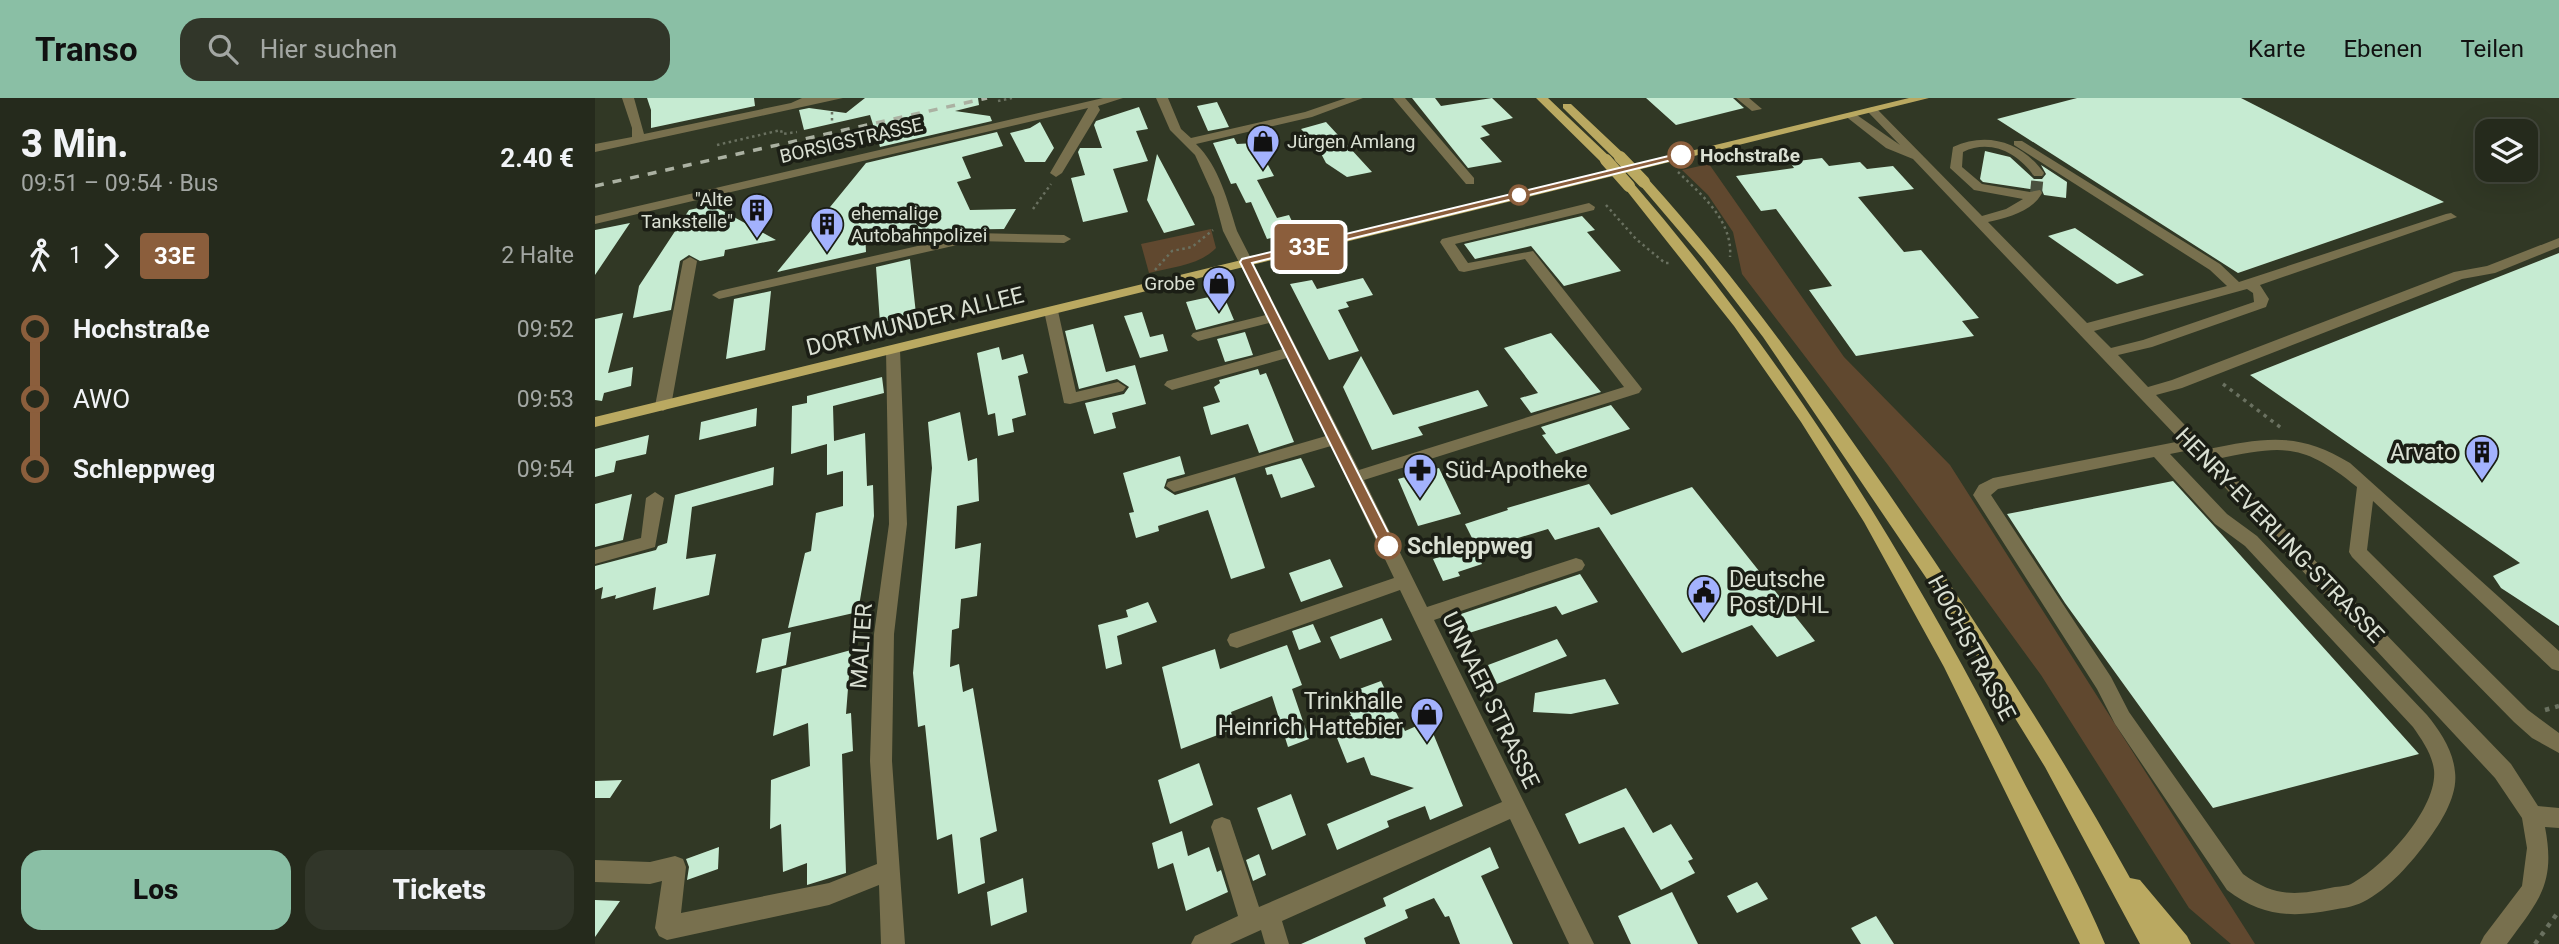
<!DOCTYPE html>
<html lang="de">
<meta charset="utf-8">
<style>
body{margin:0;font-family:Roboto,sans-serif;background:#313629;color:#f1f3f6;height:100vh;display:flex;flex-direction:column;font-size:26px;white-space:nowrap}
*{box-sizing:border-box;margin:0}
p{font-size:23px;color:#a3a7a3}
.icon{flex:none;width:38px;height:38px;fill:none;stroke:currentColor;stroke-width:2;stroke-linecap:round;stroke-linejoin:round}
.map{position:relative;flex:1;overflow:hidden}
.drawer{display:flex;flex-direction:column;background:#252a1c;width:595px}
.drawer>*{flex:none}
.badge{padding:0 14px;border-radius:5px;font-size:24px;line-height:46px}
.fabs{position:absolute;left:1880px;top:21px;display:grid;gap:14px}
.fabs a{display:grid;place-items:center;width:63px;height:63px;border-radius:14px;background:#252a1c;box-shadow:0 7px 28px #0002,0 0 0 2px #42463b;font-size:35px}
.map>.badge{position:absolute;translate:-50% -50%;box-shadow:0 0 0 4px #fff}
.legs{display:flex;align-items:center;gap:10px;height:77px;padding:0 21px;font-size:23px}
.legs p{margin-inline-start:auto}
.head{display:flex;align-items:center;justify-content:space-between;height:119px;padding:0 21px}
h1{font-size:38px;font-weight:800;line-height:52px}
.action{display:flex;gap:14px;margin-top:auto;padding:14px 21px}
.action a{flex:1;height:80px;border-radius:21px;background:#8abfa5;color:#111;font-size:28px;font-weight:800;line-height:80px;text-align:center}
.action a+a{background:#313629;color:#f1f3f6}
ul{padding:0 21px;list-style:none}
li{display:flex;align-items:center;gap:24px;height:70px;font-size:26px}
li i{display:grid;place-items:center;width:10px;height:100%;margin:0 9px;background:currentColor}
li i::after{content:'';width:18px;height:18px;margin:-9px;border:5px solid;border-radius:50%;background:#252a1c}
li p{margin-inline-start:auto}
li:first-child i{background:linear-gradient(#0000 50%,currentColor 0)}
li:last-child i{background:linear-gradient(currentColor 50%,#0000 0)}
header{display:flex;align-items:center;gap:42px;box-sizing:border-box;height:98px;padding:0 35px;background:#8abfa5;color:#111}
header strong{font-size:33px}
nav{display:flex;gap:38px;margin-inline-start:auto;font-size:24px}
.search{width:490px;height:63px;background:#313629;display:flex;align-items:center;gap:18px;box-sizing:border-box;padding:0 24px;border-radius:21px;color:#a3a7a3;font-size:26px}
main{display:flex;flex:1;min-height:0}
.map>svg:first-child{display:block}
</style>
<header>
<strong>Transo</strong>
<div class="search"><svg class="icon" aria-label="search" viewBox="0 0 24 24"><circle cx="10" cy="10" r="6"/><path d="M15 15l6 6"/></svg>Hier suchen</div>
<nav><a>Karte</a><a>Ebenen</a><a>Teilen</a></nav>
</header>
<main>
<section class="drawer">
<div class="head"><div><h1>3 Min.</h1><p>09:51 – 09:54 · Bus</p></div><b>2.40 €</b></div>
<div class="legs"><svg class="icon" aria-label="walk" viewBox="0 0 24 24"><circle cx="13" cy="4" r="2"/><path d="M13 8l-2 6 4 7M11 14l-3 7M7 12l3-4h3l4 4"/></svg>1<svg class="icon" aria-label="forward" viewBox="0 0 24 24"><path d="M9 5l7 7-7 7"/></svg><b class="badge" style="background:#8b5e3c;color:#fff">33E</b><p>2 Halte</p></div>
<ul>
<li><i style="color:#8b5e3c"></i><b>Hochstraße</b><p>09:52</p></li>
<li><i style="color:#8b5e3c"></i><span>AWO</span><p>09:53</p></li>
<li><i style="color:#8b5e3c"></i><b>Schleppweg</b><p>09:54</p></li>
</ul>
<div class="action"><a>Los</a><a>Tickets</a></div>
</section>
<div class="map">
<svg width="1964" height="846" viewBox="0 0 1964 846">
<rect width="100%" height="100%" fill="#313825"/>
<path fill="#60482f" d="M1114 66 1249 259 1355 367 1660 846H1636L1594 810 1446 577 1293 367 1147 176 1138 134 1113 97 1087 72Z
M616 131 621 150C605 167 577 169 554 175L546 146Z"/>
<path fill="#c6ebd2" d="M52 0H159L160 8 56 30V12Z
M270 0H383L384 7 360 13 395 18 397 23 285 49 275 17 209 32 204 12 214 10 251 15Z
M817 0H840L846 8 897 0 918 20 886 28 895 37 885 40 907 64 873 70Z
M1051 0H1138L1149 10 1081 27Z
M1482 0H1646L1849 104 1643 175 1402 21Z
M622 4 634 29 613 33 602 8Z
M544 9 553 31 541 33 553 63 518 71 533 114 488 124 476 80 490 77 483 54 485 50H507L499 27 501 23Z
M445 24 459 50 450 64H430L415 35 435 30Z
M731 24 777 74 752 79 731 65 722 48 706 31Z
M402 34 408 48 367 59 376 80 362 84 375 112 421 111 409 131 270 133 271 154 182 174 271 65Z
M639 40 642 46 661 45 679 78 662 82 682 120 694 117 702 134 672 141 656 104 651 105 641 85 636 86 618 45Z
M1390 53 1415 59 1439 81H1447L1451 76 1446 67 1472 84 1471 100 1449 97 1446 90 1435 91 1388 84 1385 81Z
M562 56 600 127 569 135 552 102Z
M1227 60 1234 68 1265 64 1272 71 1298 68 1319 91 1263 99 1309 154 1326 152 1384 220 1367 223 1379 238 1261 258 1214 192 1237 188 1181 111 1166 113 1141 78 1199 70 1195 64Z
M117 107 181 142 130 152 129 158 105 163 94 157 85 163 76 212 38 220 44 188 94 112Z
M987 118 1000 132 992 134 1026 173 969 188 936 148 880 161 869 146Z
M35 125 0 177V132Z
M1480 130 1549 177 1522 186 1453 138Z
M1964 155V528L1906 490 1898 478 1925 465 1655 277Z
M315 161 321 216 285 225 281 169Z
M768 180 778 197 751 204 754 209 743 212 764 253 734 262 695 186 717 182 722 191Z
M176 193 170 252 131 261 139 201Z
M628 196 639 222 601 232 591 204Z
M547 214 555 239 568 236 573 253 545 260 529 218Z
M28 215 13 275 38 269 36 288 9 295 7 303 0 302V221Z
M498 226 511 274 540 267 551 306 517 315 521 330 499 336 490 305 529 296 534 289 522 281 484 291 470 233Z
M650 234 658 257 630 264 622 241Z
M956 235 1006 294 936 315 925 300 943 295 909 250Z
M404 249 407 262 428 256 433 275 423 278 431 317 417 321 419 334 403 338 400 315 393 317 382 255Z
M766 258 798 317 883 292 893 308 823 329 828 337 777 352 748 289Z
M663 271 665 277 671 275 699 344 664 355 653 326 616 337 608 309 625 304 619 289 625 285 624 282Z
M287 279 289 295 238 308 239 343 270 335 272 388 278 387 279 418 263 514 193 530 210 455 216 453 221 415 248 408V373L232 377V346L196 356 197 308 212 305V298Z
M1016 307 1035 331 961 356 947 337 951 336 946 329Z
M162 310 161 328 104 342 106 324Z
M365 314 373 363 382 360 384 403 362 408 360 451 386 445 382 498 366 501 364 530 357 532 355 569 364 566 368 594 378 590 402 733 385 740 390 785 363 796 357 736 342 742 330 627 323 629 318 575 337 370 333 324Z
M54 337 51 356 21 363 19 374 0 379V351Z
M585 358 590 376 572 381 569 390 580 397 640 379 670 470 636 481 613 412 563 428 564 433 541 440 534 415 539 414 528 375Z
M706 360 720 389 686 400 677 376 672 377 670 370Z
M179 369 178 387 97 409 91 461 121 456 114 497 58 512 61 489 20 501 21 497 6 501 8 489 0 492V468L61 452 63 448 72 445 80 397Z
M844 370 866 416 823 428 803 381Z
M1578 383 1620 429 1824 656 1618 710 1470 505 1412 416Z
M994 386 1016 417 1097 389 1220 543 1182 559 1157 527 1087 555 1004 429 960 442 953 431 913 443 917 450 887 460 870 426 913 412 912 410Z
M37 396 28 442 0 449V406Z
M879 448 887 466 863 474 865 478 848 483 838 461Z
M735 461 748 489 706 504 694 475Z
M985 476 1003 504 967 517 961 508 874 535 866 516Z
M553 504 562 524 522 538 527 566 511 571 503 527 533 519 531 512Z
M787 520 797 542 745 561 735 539Z
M718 526 726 544 704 552 697 533Z
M196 534 191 567 161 575 167 541Z
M962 541 972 558 902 586 893 567Z
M692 547 707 587 697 591 714 641 693 649 677 598 636 614 641 630 586 651 567 569 620 551 625 571Z
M256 552 251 616 256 615 258 653 247 656 251 775 212 787V765L188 774 186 726 175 731 176 682 215 668 213 625 178 638 187 571Z
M1010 581 1024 606 976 616 938 614 940 595Z
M786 583 810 633 833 623 868 708 835 722 830 708 792 723 794 729 742 752 732 726 819 690 776 677 769 659 752 665 736 625 756 617 748 597Z
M604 665 618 707 575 726 563 682Z
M27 682 15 700H0V683Z
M1031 690 1058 735 1076 726 1098 761 1093 763 1100 775 1066 792 1029 729 984 746 970 716Z
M696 696 711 737 677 752 662 710Z
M587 733 593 758 614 749 622 774 626 772 633 794 591 813 578 765 563 771 557 745Z
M124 749 123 771 92 782 94 769 91 761Z
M895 749 904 770 886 778 918 846H865L854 818 850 819 839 800 810 812 813 820 769 840 771 846H706L791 808 788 800Z
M664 756 671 777 658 783 651 762Z
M428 780 432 814 396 828 392 794Z
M1162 784 1173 801 1142 815 1132 798Z
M1077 794 1103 846H1036L1023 818Z
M0 802 25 803 0 839Z
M1281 818 1299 846H1266L1256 830Z"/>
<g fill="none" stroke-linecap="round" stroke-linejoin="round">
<path stroke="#4a513f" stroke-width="12" stroke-dasharray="12 6" stroke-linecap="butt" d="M1441 95 1443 75"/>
<path stroke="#6a7160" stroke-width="2.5" stroke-dasharray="2.5 3.5" stroke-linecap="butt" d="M403 3 417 0
M237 14V26
M122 47 186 32 187 36 202 34
M1083 74C1107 97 1138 123 1135 159
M1011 107 1041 141 1070 165H1074
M438 111 456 86
M560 172 577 153 597 149 618 132"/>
<path stroke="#6a7160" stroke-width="3.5" stroke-dasharray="3.5 5" stroke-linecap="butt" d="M1628 286 1689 332"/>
<path stroke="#6a7160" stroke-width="4.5" stroke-dasharray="4.5 6" stroke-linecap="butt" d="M1950 612 1964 608
M1940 846 1964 813"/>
<path fill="#78704e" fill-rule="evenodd" d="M27 0H39L49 36 196 5 207 0H248L0 54V46L37 39V30Z
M508 0H528L503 8 505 12 467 75 461 79 455 75 493 10 0 126V118Z
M561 0H573L586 31 596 40 710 14 751 0H768L717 19 601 46C624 68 633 104 642 133L764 372 1029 289 930 161 869 174 864 173 845 144 847 141 994 105 1000 109 999 112 860 146 873 165 938 153 1044 287 1047 291 1044 295 769 382 832 509 981 460 987 462 990 467 987 472 839 522 999 846H974L915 721 687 823 694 846H670L666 832 635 846H596L600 838 643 818 616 729 619 722 627 719 635 722 664 809 907 704 805 492 642 550 635 548 632 542 635 536 799 480 736 348 579 394 571 388 573 384 731 338 692 260 577 292 569 287 572 283 688 251 674 225 603 243 596 238 598 235 671 217 628 133 619 99 600 57 575 32Z
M798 0H810L879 80V86H871Z
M1141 0H1154L1167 11 1157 13Z
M1277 9 1281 10 1387 118 1411 111 1428 101 1379 92 1355 70 1358 49C1392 33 1427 44 1449 75L1447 78H1439C1422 54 1395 41 1368 54L1367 69 1387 86 1435 94 1445 92 1447 95C1438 113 1412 120 1393 124L1492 225 1632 188 1615 172 1419 47V43H1427L1625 166 1644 184 1851 116 1856 115 1862 119 1665 187 1674 201 1671 209 1557 249 1523 257 1553 289 1577 282 1859 174 1892 168 1964 140V149L1900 175 1867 181 1587 290 1561 297 1613 351C1670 340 1703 333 1755 365L1964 553V573L1957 571 1778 403 1772 452 1933 612 1964 635V655L1937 640 1919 624 1757 459 1754 454 1762 389C1708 345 1689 347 1622 361L1916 666 1943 708 1964 710V730L1950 729C1961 786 1944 802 1912 846H1885L1889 838 1927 788 1932 750 1927 720 1900 680 1595 352 1575 356 1632 416 1662 438 1832 617C1845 633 1858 652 1860 674 1863 697 1847 723 1833 742 1817 764 1794 791 1768 804 1758 809 1748 810 1737 812 1696 820 1666 818 1632 792L1520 626 1502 591 1378 397 1384 387 1398 380 1586 343 1318 61 1291 50 1249 17 1259 15 1305 47 1273 14 1271 12ZM1652 191 1658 195 1659 204 1548 242 1516 250 1499 233ZM1559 359 1620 426 1650 448 1818 629C1827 642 1837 656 1839 672 1843 710 1788 770 1756 786 1750 789 1741 788 1735 790 1699 798 1678 798 1648 776L1534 614 1516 579 1396 397 1403 391Z
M380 135 469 137 476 141 469 145 380 143 124 201 117 197 124 193Z
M95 159 102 163 76 308 68 313 60 308 88 163Z
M456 209 463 213 481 294 523 284 531 289 528 293 475 306 469 305 449 213Z
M298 247 305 252 312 426 299 536 297 663 310 846H286L284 787 234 807 72 842 64 838 60 830 67 783 55 786 0 784V762L55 764 80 758 88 761 91 769 86 815 234 785 282 766 275 663 279 536 294 426 291 252Z
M60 394 69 400 60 449 0 466V452L46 440 51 400Z"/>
<path fill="#baa961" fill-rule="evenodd" d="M941 0H953L1015 59V65H1007Z
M1314 0H1334L0 329V319Z
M968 6H976L1029 56V62H1021L968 10Z
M1049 80 1053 81C1142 179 1217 285 1292 393 1378 519 1461 646 1535 780L1545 782 1592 838 1596 846H1545L1450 669 1359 521 1168 239 1108 161 1045 87V81Z
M1034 84 1038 85C1195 267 1313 458 1422 671 1452 729 1485 786 1510 846H1485L1349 569 1269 424 1206 324 1139 228 1028 88Z"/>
<path stroke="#abb1a2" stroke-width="3.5" stroke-dasharray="9 9" stroke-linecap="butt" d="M0 88 392 0"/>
<path stroke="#baa961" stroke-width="12" d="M1025 59 1049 84
M1011 62 1034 88"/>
</g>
<path fill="#8b5e3c" stroke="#fff" stroke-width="2" d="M1086 55H1089V59L657 165 800 448 798 452H788L645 164 647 161Z"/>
<defs>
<symbol id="shop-pin" viewBox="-11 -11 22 30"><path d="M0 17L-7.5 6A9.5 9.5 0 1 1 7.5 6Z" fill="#a3b2fd" stroke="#1b1e15"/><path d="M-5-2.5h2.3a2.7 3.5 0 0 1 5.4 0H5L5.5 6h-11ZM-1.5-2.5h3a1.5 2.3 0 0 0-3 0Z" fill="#111"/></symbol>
<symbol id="building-pin" viewBox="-11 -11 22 30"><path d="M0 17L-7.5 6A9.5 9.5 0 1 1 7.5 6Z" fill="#a3b2fd" stroke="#1b1e15"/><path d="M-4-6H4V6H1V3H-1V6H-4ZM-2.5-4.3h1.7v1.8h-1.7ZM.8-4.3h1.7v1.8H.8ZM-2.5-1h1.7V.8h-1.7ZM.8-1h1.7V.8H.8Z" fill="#111"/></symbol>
<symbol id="pharmacy-pin" viewBox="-11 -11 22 30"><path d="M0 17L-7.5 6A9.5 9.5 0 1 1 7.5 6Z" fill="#a3b2fd" stroke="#1b1e15"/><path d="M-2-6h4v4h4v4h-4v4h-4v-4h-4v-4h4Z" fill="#111"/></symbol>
<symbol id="civic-pin" viewBox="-11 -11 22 30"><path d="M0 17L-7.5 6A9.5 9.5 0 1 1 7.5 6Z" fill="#a3b2fd" stroke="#1b1e15"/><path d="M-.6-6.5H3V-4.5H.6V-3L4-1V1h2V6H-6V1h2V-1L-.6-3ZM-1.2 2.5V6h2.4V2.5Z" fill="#111"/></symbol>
</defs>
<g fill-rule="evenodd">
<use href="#shop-pin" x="649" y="24" width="38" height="52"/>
<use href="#building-pin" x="143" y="93" width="38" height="52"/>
<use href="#building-pin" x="213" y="107" width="38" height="52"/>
<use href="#shop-pin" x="605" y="166" width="38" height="52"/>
<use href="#building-pin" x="1868" y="335" width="38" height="52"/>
<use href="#pharmacy-pin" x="806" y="353" width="38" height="52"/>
<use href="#civic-pin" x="1090" y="475" width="38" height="52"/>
<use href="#shop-pin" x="813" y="597" width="38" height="52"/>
</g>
<g fill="#fff" stroke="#8b5e3c" stroke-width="3.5">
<circle cx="1086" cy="57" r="12"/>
<circle cx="924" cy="97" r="9"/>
<circle cx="793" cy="448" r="12"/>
</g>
<g text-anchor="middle" stroke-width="7" stroke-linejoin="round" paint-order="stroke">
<g font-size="19" fill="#dae0d3" stroke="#1b1e15">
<text transform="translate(256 42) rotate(-13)" y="7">BORSIGSTRASSE</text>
</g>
<g font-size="19" fill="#dae0d3" stroke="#1b1e15" text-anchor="start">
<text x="692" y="50">Jürgen Amlang</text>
<text x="138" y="108" text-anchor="end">"Alte<tspan x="138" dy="22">Tankstelle"</tspan></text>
<text x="256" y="122">ehemalige<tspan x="256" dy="22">Autobahnpolizei</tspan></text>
<text x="600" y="192" text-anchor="end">Grobe</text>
</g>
<g font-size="19" font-weight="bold" fill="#dae0d3" stroke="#1b1e15" text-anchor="start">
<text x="1105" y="64">Hochstraße</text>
</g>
<g font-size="23" fill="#dae0d3" stroke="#1b1e15">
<text transform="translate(320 223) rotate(-14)" y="8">DORTMUNDER ALLEE</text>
<text transform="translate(1685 437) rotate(46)" y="8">HENRY-EVERLING-STRASSE</text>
<text transform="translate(266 548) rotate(-86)" y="8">MALTER</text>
<text transform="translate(1377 550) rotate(62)" y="8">HOCHSTRASSE</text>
<text transform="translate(896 602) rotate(64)" y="8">UNNAER STRASSE</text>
</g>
<g font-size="23" fill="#dae0d3" stroke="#1b1e15" text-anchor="end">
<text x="1862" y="362">Arvato</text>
<text x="850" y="380" text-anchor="start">Süd-Apotheke</text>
<text x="1134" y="489" text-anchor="start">Deutsche<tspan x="1134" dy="26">Post/DHL</tspan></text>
<text x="808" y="611">Trinkhalle<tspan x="808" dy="26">Heinrich Hattebier</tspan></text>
</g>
<g font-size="23" font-weight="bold" fill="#dae0d3" stroke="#1b1e15" text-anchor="start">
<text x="812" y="456">Schleppweg</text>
</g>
</g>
</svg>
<div class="fabs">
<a><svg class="icon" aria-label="layers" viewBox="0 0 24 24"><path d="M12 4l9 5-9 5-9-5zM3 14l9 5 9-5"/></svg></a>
</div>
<b class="badge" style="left:714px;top:149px;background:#8b5e3c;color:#fff">33E</b>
</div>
</main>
